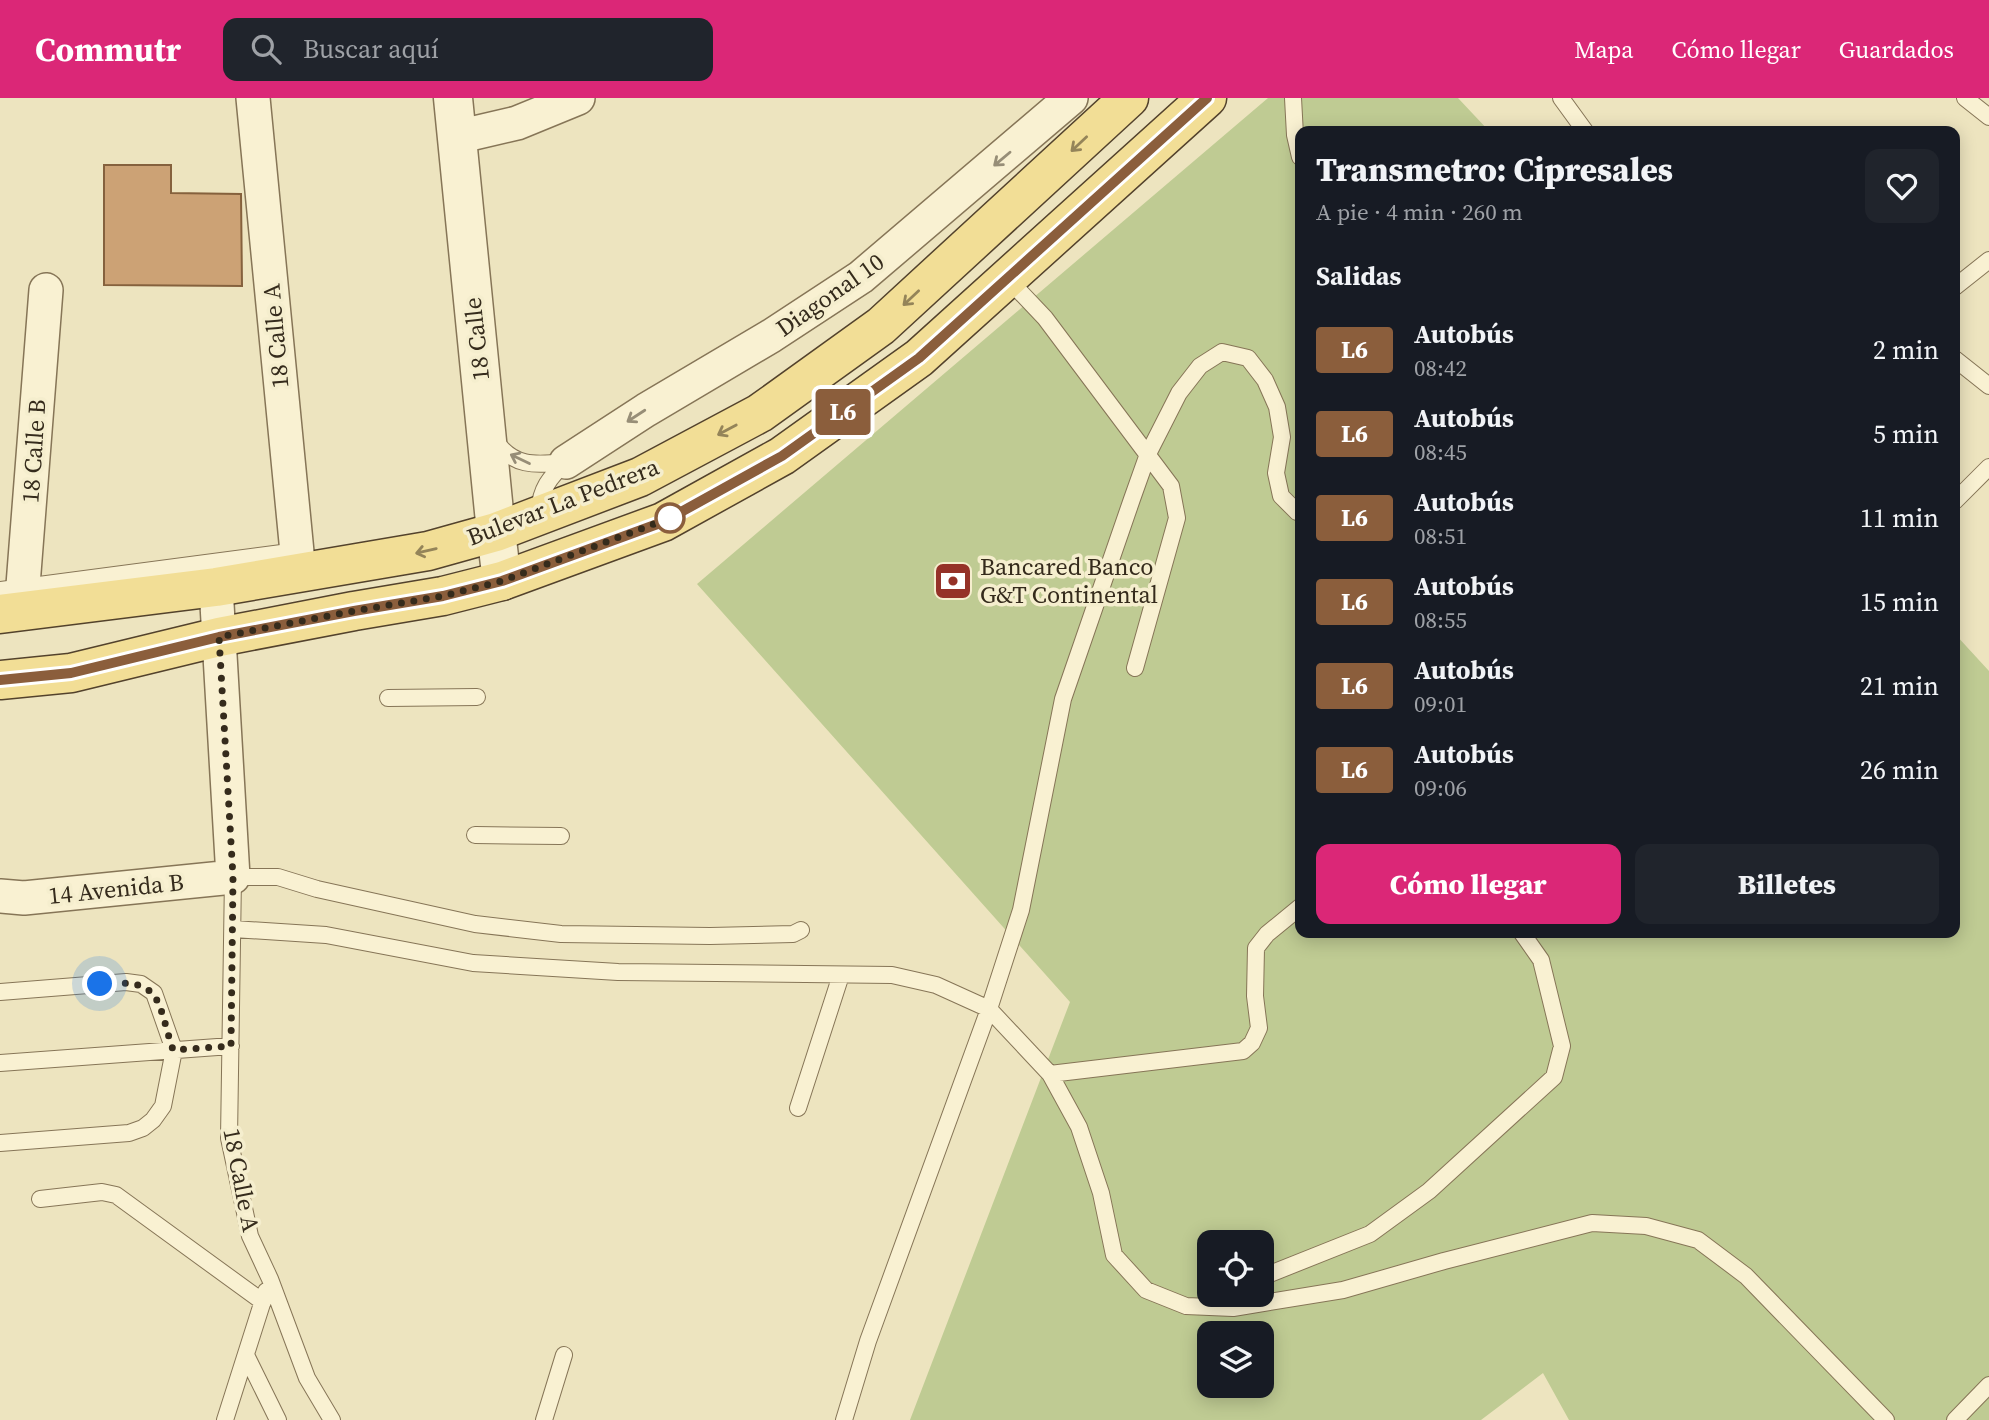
<!DOCTYPE html>
<html lang="es">
<meta charset="utf-8">
<style>
body{margin:0;font-family:"Source Serif 4",serif;background:#20242c;color:#f1f3f6;height:100vh;display:flex;flex-direction:column;font-size:26px;white-space:nowrap}
*{box-sizing:border-box;margin:0}
p{font-size:23px;color:#9ea1a6}
.icon{flex:none;width:38px;height:38px;fill:none;stroke:currentColor;stroke-width:2;stroke-linecap:round;stroke-linejoin:round}
.map{position:relative;flex:1;overflow:hidden}
.panel{position:absolute;left:1295px;top:28px;width:665px;height:812px;display:flex;flex-direction:column;background:#171b24;border-radius:14px;box-shadow:0 4px 18px #0003}
.panel>*{flex:none}
.badge{padding:0 14px;border-radius:5px;font-size:24px;line-height:46px}
.buttons{position:absolute;left:1197px;top:1132px;display:grid;gap:14px}
.buttons a{display:grid;place-items:center;width:77px;height:77px;border-radius:14px;background:#171b24;box-shadow:0 4px 18px #0003;font-size:35px}
.you{position:absolute;width:35px;height:35px;margin:-18px;border:5px solid #fff;border-radius:50%;background:#1a73e8;box-shadow:0 0 0 10px #1a73e833}
.map>.badge{position:absolute;translate:-50% -50%;box-shadow:0 0 0 4px #fff}
h2{padding:0 21px;font-size:26px;line-height:63px}
.round{display:grid;place-items:center;flex:none;width:74px;height:74px;border-radius:14px;background:#20242c}
.headline{display:flex;align-items:center;justify-content:space-between;height:119px;padding:0 21px}
h1{font-size:33px;font-weight:800;line-height:52px}
.cta{display:flex;gap:14px;margin-top:auto;padding:14px 21px}
.cta a{flex:1;height:80px;border-radius:14px;background:#db2777;color:#fff;font-size:28px;font-weight:800;line-height:80px;text-align:center}
.cta a+a{background:#20242c;color:#f1f3f6}
ul{padding:0;list-style:none}
li{display:flex;align-items:center;gap:21px;height:84px;padding:0 21px}
li div{flex:1}
li b{display:block;font-size:26px}
li em{font-style:normal}
li .badge{min-width:77px;font-weight:700;text-align:center}
header{display:flex;align-items:center;gap:42px;box-sizing:border-box;height:98px;padding:0 35px;background:#db2777;color:#fff}
header strong{font-size:33px}
nav{display:flex;gap:38px;margin-inline-start:auto;font-size:24px}
.search{width:490px;height:63px;background:#20242c;display:flex;align-items:center;gap:18px;box-sizing:border-box;padding:0 24px;border-radius:14px;color:#9ea1a6;font-size:26px}
.map>svg:first-child{display:block}
</style>
<header>
<strong>Commutr</strong>
<div class="search"><svg class="icon" aria-label="search" viewBox="0 0 24 24"><circle cx="10" cy="10" r="6"/><path d="M15 15l6 6"/></svg>Buscar aquí</div>
<nav><a>Mapa</a><a>Cómo llegar</a><a>Guardados</a></nav>
</header>
<div class="map">
<svg width="1989" height="1322" viewBox="0 0 1989 1322">
<rect width="100%" height="100%" fill="#ede4bf"/>
<path fill="#bfcb93" fill-rule="evenodd" d="M1268 0H1458L1489 33H1300V835H1955V536L1989 573V1322H1569L1543 1275 1481 1322H910L1070 904 697 486ZM1209 1144H1262V1197H1209ZM1209 1236H1262V1288H1209Z"/>
<path fill="#cca275" stroke="#85613d" stroke-width="2" d="M104 67H171V95L241 96 242 188 104 187Z"/>
<g fill="none" stroke-linecap="round" stroke-linejoin="round">
<defs>
<path id="service" d="M1293 0 1295 37 1300 59
M1561 0 1585 33
M1965 0 1989 19
M1007 180 1045 220 1171 388 1177 420 1135 570
M1955 189 1989 162
M1955 261 1989 288
M494 341C513 370 536 367 566 364
M1955 403 1989 369
M539 415C540 391 550 379 566 364
M0 492 297 453
M388 600 477 599
M475 737 561 738
M233 831 326 837 473 865 618 874 892 877 936 887 989 911 1050 976 1079 1029 1101 1095 1114 1157 1146 1192 1186 1208 1233 1210 1343 1192 1444 1163 1592 1125 1646 1128 1698 1142 1746 1178 1886 1322
M0 894 126 884 141 886 154 895 174 952 163 1008 153 1022 143 1030 129 1035 0 1045
M0 965 231 948
M1050 976 1243 953 1252 945 1259 930 1255 898 1256 850 1267 836 1300 809
M798 1010 841 877
M40 1101 102 1094 116 1097 263 1204
M1262 1179 1370 1136 1429 1093 1554 979 1562 948 1541 862 1522 835
M246 1257 278 1322
M225 1322 266 1193
M332 1322 307 1280 270 1181 250 1138 229 1040 233 779H278L317 791 475 826 561 836 710 838 793 836 801 832
M544 1322 564 1257
M844 1322 868 1243 989 911 1021 812 1063 601 1132 401 1148 356 1179 295 1200 268 1222 254 1248 260 1265 282 1277 309 1282 339 1276 375 1281 398 1297 414 1300 415
M1955 1322 1989 1287"/>
<path id="minor" d="M253 0 299 475
M457 39 517 25 578 0
M566 364 646 312 771 238 861 179 1071 0
M21 513 46 192
M0 798 24 800 233 779 216 489"/>
<path id="tertiary" d="M453 0 496 434 502 483"/>
<path id="primary" d="M0 516 216 489 428 453 496 434 640 379 760 315 881 228 1129 0
M0 582 71 575 219 539 354 513 443 498 502 483 663 424 782 358 919 260 1207 0"/>
</defs>
<use href="#service" stroke="#867557" stroke-width="18"/>
<use href="#minor" stroke="#867557" stroke-width="36"/>
<use href="#tertiary" stroke="#867557" stroke-width="41"/>
<use href="#primary" stroke="#53422c" stroke-width="41"/>
<use href="#service" stroke="#f9f1d2" stroke-width="16"/>
<use href="#minor" stroke="#f9f1d2" stroke-width="33"/>
<use href="#tertiary" stroke="#f9f1d2" stroke-width="38"/>
<use href="#primary" stroke="#f2de96" stroke-width="38"/>
</g>
<defs><path id="oneway-shaft" d="M-6 0H5M1.5-3L5.5 0L1.5 3" fill="none" stroke-width="1.6" stroke-linecap="round" stroke-linejoin="round" transform="scale(1.75)"/></defs>
<g stroke="#948459">
<use href="#oneway-shaft" transform="translate(1079 46) rotate(137)"/>
<use href="#oneway-shaft" transform="translate(911 200) rotate(137)"/>
<use href="#oneway-shaft" transform="translate(727 332) rotate(152)"/>
<use href="#oneway-shaft" transform="translate(426 453) rotate(167)"/>
</g>
<g stroke="#978e77">
<use href="#oneway-shaft" transform="translate(1002 61) rotate(140)"/>
<use href="#oneway-shaft" transform="translate(636 318) rotate(147)"/>
<use href="#oneway-shaft" transform="translate(520 361) rotate(-154)"/>
</g>
<g fill="none" stroke-linecap="round" stroke-linejoin="round">
<defs>
<path id="line" d="M0 582 71 575 219 539 354 513 443 498 502 483 663 424 782 358 919 260 1207 0"/>
</defs>
<use href="#line" stroke="#fff" stroke-width="16"/>
<use href="#line" stroke="#8b5e3c" stroke-width="10"/>
<path stroke="#352b1c" stroke-width="7" stroke-dasharray="0 12.6" d="M100 886C163 880 156 900 173 952L231 948 233 779 219 539 354 513 443 498 502 483 670 420"/>
</g>
<defs>
<symbol id="bank-square" viewBox="-11 -11 22 22"><rect x="-9" y="-9" width="18" height="18" rx="4" fill="#953228" stroke="#f5eece"/><path d="M-6-4H6V4H-6ZM0-2.3a2.3 2.3 0 1 0 0 4.6a2.3 2.3 0 1 0 0-4.6Z" fill="#fff"/></symbol>
</defs>
<g fill-rule="evenodd">
<use href="#bank-square" x="931" y="461" width="44" height="44"/>
</g>
<circle fill="#fff" stroke="#8b5e3c" stroke-width="3.5" cx="670" cy="420" r="14"/>
<g text-anchor="middle" stroke-width="7" stroke-linejoin="round" paint-order="stroke">
<g font-size="24" fill="#352b1c" stroke="#f5eece">
<text transform="translate(830 197) rotate(-35)" y="8">Diagonal 10</text>
<text transform="translate(276 238) rotate(-95)" y="8">18 Calle A</text>
<text transform="translate(477 241) rotate(-96)" y="8">18 Calle</text>
<text transform="translate(34 353) rotate(-86)" y="8">18 Calle B</text>
<text transform="translate(563 404) rotate(-21)" y="8">Bulevar La Pedrera</text>
<text transform="translate(116 791) rotate(-6)" y="8">14 Avenida B</text>
<text transform="translate(241 1082) rotate(79)" y="8">18 Calle A</text>
</g>
<g font-size="24" fill="#352b1c" stroke="#f5eece" text-anchor="start">
<text x="980" y="477">Bancared Banco<tspan x="980" dy="28">G&amp;T Continental</tspan></text>
</g>
</g>
</svg>
<div class="buttons">
<a><svg class="icon" aria-label="locate" viewBox="0 0 24 24"><circle cx="12" cy="12" r="6"/><path d="M12 2v4M12 18v4M2 12h4M18 12h4"/></svg></a>
<a><svg class="icon" aria-label="layers" viewBox="0 0 24 24"><path d="M12 4l9 5-9 5-9-5zM3 14l9 5 9-5"/></svg></a>
</div>
<div class="you" style="left:100px;top:886px"></div>
<b class="badge" style="left:843px;top:314px;background:#8b5e3c;color:#fff">L6</b>
<section class="panel">
<div class="headline"><div><h1>Transmetro: Cipresales</h1><p>A pie · 4 min · 260 m</p></div><a class="round"><svg class="icon" aria-label="heart" viewBox="0 0 24 24"><path d="M12 20l-8-8c-3-5 5-10 8-4 3-6 11-1 8 4z"/></svg></a></div>
<h2>Salidas</h2>
<ul>
<li><span class="badge" style="background:#8b5e3c;color:#fff">L6</span><div><b>Autobús</b><p>08:42</p></div><em>2 min</em></li>
<li><span class="badge" style="background:#8b5e3c;color:#fff">L6</span><div><b>Autobús</b><p>08:45</p></div><em>5 min</em></li>
<li><span class="badge" style="background:#8b5e3c;color:#fff">L6</span><div><b>Autobús</b><p>08:51</p></div><em>11 min</em></li>
<li><span class="badge" style="background:#8b5e3c;color:#fff">L6</span><div><b>Autobús</b><p>08:55</p></div><em>15 min</em></li>
<li><span class="badge" style="background:#8b5e3c;color:#fff">L6</span><div><b>Autobús</b><p>09:01</p></div><em>21 min</em></li>
<li><span class="badge" style="background:#8b5e3c;color:#fff">L6</span><div><b>Autobús</b><p>09:06</p></div><em>26 min</em></li>
</ul>
<div class="cta"><a>Cómo llegar</a><a>Billetes</a></div>
</section>
</div>
